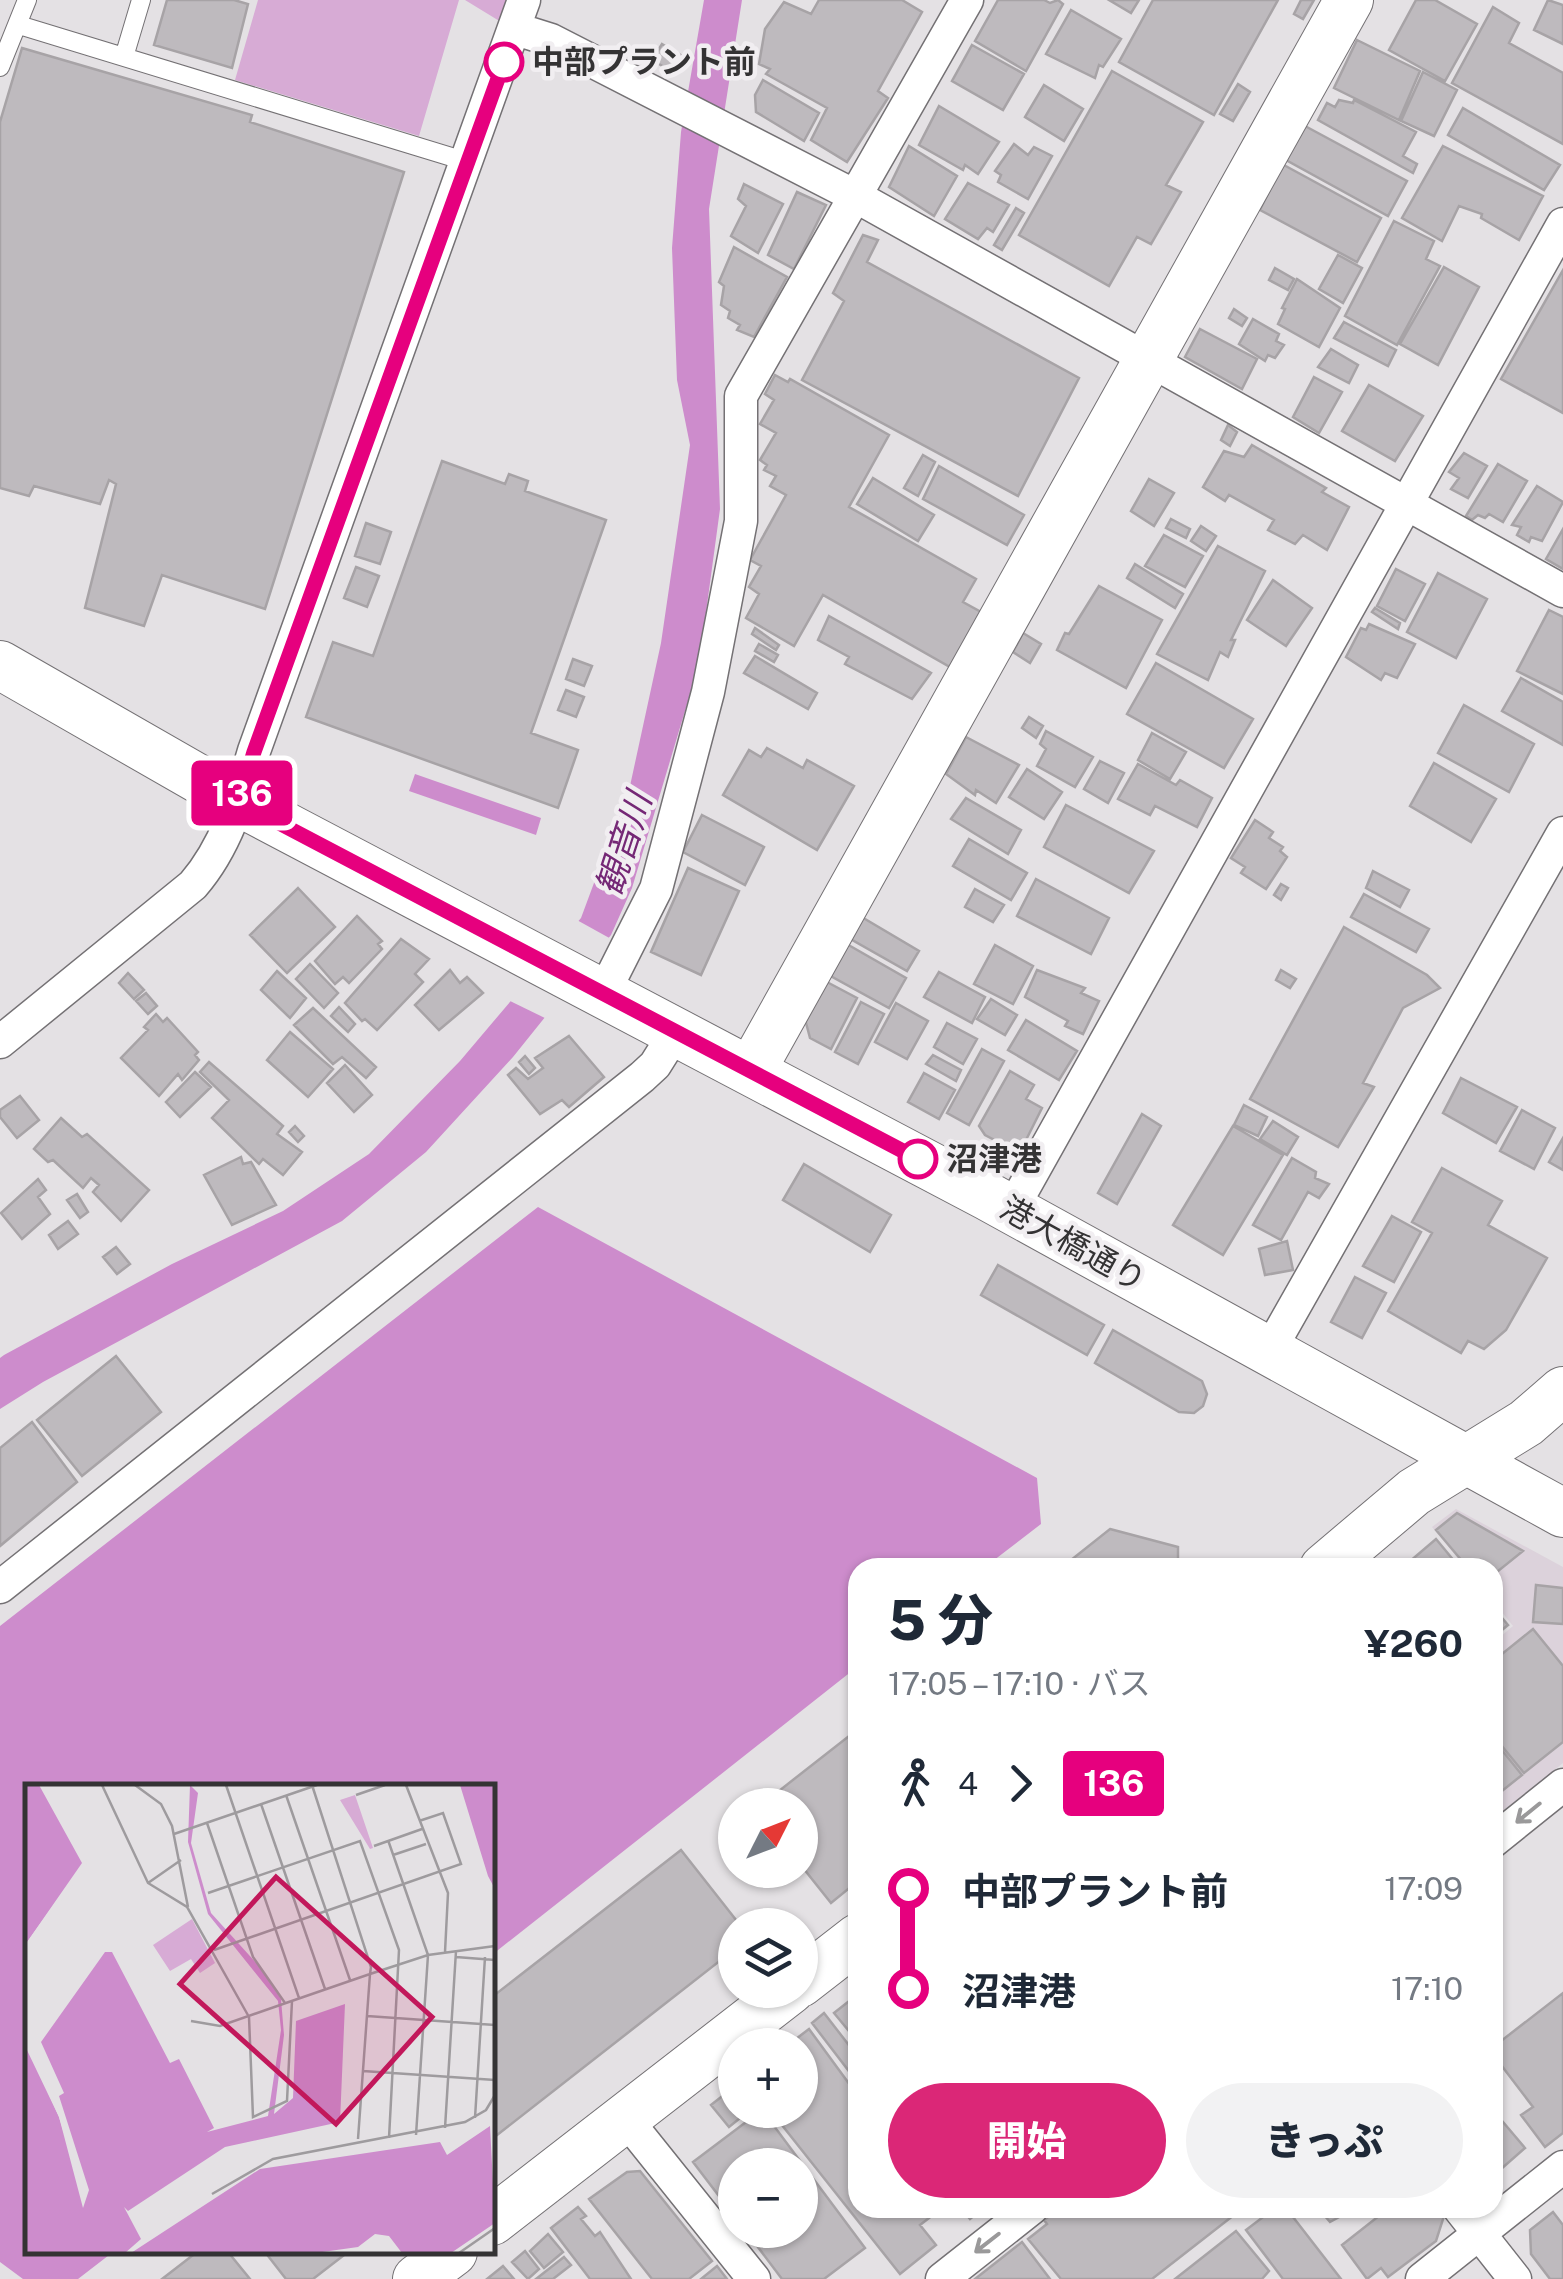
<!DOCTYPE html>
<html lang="ja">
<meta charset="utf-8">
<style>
body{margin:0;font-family:"Public Sans","Noto Sans JP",sans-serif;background:#f2f2f3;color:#1f2937;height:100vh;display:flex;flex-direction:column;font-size:38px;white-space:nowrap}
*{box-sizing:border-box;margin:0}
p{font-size:32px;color:#747a83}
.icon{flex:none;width:55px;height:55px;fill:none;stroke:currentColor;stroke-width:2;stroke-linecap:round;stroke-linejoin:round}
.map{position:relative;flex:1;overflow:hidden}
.drawer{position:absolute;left:848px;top:1558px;width:655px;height:660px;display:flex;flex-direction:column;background:#fff;border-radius:30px;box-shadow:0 2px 8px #0004}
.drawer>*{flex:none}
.badge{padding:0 20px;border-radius:8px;font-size:35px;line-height:65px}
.needle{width:65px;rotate:48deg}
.fabs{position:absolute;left:718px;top:1788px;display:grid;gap:20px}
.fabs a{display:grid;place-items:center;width:100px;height:100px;border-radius:50%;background:#fff;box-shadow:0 2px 8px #0004;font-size:50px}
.map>.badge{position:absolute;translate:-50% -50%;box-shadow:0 0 0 5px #fff}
.legs{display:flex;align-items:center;gap:15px;height:110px;padding:0 40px;font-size:32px}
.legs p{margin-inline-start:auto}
.headline{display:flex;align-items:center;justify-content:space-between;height:170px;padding:0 40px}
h1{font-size:55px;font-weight:800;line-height:75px}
.cta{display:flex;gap:20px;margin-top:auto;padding:20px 40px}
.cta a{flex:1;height:115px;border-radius:60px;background:#db2777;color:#fff;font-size:40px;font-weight:800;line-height:115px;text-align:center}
.cta a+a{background:#f2f2f3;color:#1f2937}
ul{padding:0 40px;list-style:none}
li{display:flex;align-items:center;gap:35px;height:100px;font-size:38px}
li i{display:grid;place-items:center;width:15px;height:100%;margin:0 12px;background:currentColor}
li i::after{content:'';width:25px;height:25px;margin:-12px;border:8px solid;border-radius:50%;background:#fff}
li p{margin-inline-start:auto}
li:first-child i{background:linear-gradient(#0000 50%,currentColor 0)}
li:last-child i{background:linear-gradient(currentColor 50%,#0000 0)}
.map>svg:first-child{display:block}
</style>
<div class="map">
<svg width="1563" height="2279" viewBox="0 0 1563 2279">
<rect width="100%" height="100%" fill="#e4e1e4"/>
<path fill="#dcd2db" d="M1456 1509 1563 1567V1763L1493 1819V1643L1513 1626 1493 1601 1492 1568 1465 1567 1432 1527Z"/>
<path fill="#d7abd5" d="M258 0H459L419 136 235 80Z
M465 0H507L501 22Z"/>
<path fill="#cd8ccc" d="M704 0H742L709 209 720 509 699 664 632 888 611 935 513 1057 426 1152 342 1221 43 1382 0 1409V1358L4 1355 172 1264 283 1211 369 1154 460 1061 581 918 630 786 661 643 690 445 677 380 672 248 681 132Z
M415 774 541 818 536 835 409 791Z
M538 1207 1037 1478 1041 1524 985 1567 858 1568 857 1667 493 1954 492 1786H28V2252H113L78 2279H23L0 2262V1626Z"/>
<path fill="#e4e1e4" d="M575 919 613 940 549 1020 508 1000Z"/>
<path fill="#bebabe" stroke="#a7a3a6" stroke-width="2.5" d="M167 0H234L248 4 232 68 154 45Z
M819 0H902L922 12 878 91 888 98 847 162 811 140 827 108 766 74 770 69 759 64 765 29 784 2 811 14Z
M998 0H1044L1050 3 1058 0 1063 4 1026 71 975 41Z
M1109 0H1139L1131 13Z
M1153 0H1278L1214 115 1119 62Z
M1301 0H1314L1303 19 1294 14Z
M1416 0H1435L1477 24 1445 81 1389 50Z
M1548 0 1563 5V44L1534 30Z
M1493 7 1519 23 1509 43 1563 73V144L1452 83Z
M1071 10 1121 39 1103 67 1099 65 1095 78 1046 54Z
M1357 40 1420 71 1399 120 1334 88Z
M662 44 684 57 675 73 652 60Z
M972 45 1024 74 1003 110 952 81Z
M22 48 252 115 250 122 404 172 265 609 162 575 144 626 85 608 116 484 109 480 100 504 34 486 29 496 0 488V122Z
M1112 71 1203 122 1166 185 1181 192 1151 244 1137 237 1109 286 1019 235Z
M1423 72 1457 90 1434 136 1401 121Z
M763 80 819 113 804 141 756 112 755 95Z
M1238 84 1250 92 1233 121 1220 114Z
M1044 85 1083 109 1064 141 1025 117Z
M1339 100 1353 103 1354 100 1416 132 1403 156 1417 164 1413 173 1318 120 1327 103 1335 107Z
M939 106 999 142 978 174 965 165 963 170 919 145Z
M1463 108 1560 165 1544 190 1448 135Z
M1305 126 1407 181 1388 216 1286 160Z
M1014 144 1028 155 1034 147 1052 156 1028 199 998 182 1001 175 995 171Z
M909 146 957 176 934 216 889 187Z
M1443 146 1543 196 1519 240 1481 218 1482 214 1459 206 1442 241 1402 218Z
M1282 164 1381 218 1357 262 1260 210Z
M968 183 1009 205 993 232 987 228 978 239 945 219Z
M744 184 783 204 758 253 731 236 746 206 738 199Z
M797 192 826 205 794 269 768 255Z
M1016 208 1024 213 1002 250 994 245Z
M1394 221 1434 241 1426 259 1440 266 1397 345 1345 316Z
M863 235 878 240 867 262 1079 378 1018 496 802 380 844 301 833 293Z
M734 247 787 277 754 337 737 330 740 325 728 318 730 311 721 305 724 286 719 282Z
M1338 255 1362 268 1343 303 1319 289Z
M1444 267 1479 287 1438 365 1400 344Z
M1275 268 1294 279 1288 290 1269 280Z
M1563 270V413L1501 379Z
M1297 279 1340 308 1319 347 1278 324 1285 309 1282 308Z
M1234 309 1247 318 1242 326 1229 318Z
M1253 319 1279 334 1276 341 1284 345 1275 358 1268 355 1265 361 1239 344Z
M1344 322 1396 350 1388 366 1334 338Z
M1200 329 1257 359 1242 389 1185 357Z
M1331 349 1358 365 1349 383 1318 367Z
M775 375 788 382 790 379 889 435 849 507 976 579 963 602 981 612 950 667 823 595 794 646 746 618 759 594 749 587 761 566 750 560 786 495 770 486 776 476 764 470 767 465 760 460 776 433 760 424 774 400 765 394Z
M1314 377 1342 392 1319 433 1293 417Z
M1369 385 1423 416 1395 461 1342 431Z
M1228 425 1237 432 1230 446 1221 440Z
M1252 445 1326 488 1322 492 1349 507 1327 550 1303 535 1295 544 1268 530 1274 520 1229 495 1225 501 1203 487 1224 451 1244 457Z
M1464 453 1487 466 1468 498 1451 489 1459 478 1449 472Z
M923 455 935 462 918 496 904 488Z
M442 461 505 484 509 474 528 481 525 491 606 520 531 733 578 750 558 808 306 717 333 642 373 656Z
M1498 464 1527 481 1503 522 1489 514 1485 518 1478 515 1472 520 1466 516Z
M939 466 1024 515 1007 545 923 499Z
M873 478 934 515 918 541 857 504Z
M1149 479 1174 493 1154 526 1131 511Z
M1537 486 1563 502 1542 541 1531 537 1529 542 1517 535 1521 527 1512 525Z
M1171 519 1190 529 1186 538 1166 528Z
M366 523 391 532 380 564 355 556Z
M1201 526 1216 536 1206 551 1191 541Z
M1563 529V569L1546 559Z
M1164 535 1203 556 1185 587 1145 566Z
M1218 546 1265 571 1231 640H1235L1228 657 1220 652 1208 680 1157 654Z
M1135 564 1183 594 1175 608 1127 578Z
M356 567 379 576 367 607 344 598Z
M1396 569 1425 584 1405 621 1377 606Z
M1438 573 1487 599 1456 658 1407 632Z
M1273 580 1312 608 1286 646 1247 620Z
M1099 586 1162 620 1126 688 1057 650 1065 633 1069 634Z
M1375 608 1400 623 1398 629 1372 612Z
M1549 610 1563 617V694L1517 671Z
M829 616 931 673 912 699 845 664 849 657 818 640Z
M1369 624 1415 644 1397 678 1385 673 1381 680 1346 657 1361 628 1366 630Z
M755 628 779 645 776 650 752 634Z
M1023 633 1041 644 1030 663 1013 652Z
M759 644 778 655 774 662 755 651Z
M755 656 817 693 808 709 744 673Z
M573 659 592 666 584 686 566 679Z
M1156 663 1253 719 1224 768 1127 714Z
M1521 678 1563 702V745L1502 711Z
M566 690 584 697 576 717 558 710Z
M1464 705 1534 744 1509 792 1438 753Z
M1029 717 1043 726 1036 738 1022 728Z
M1046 731 1093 757 1075 787 1037 766 1046 749 1040 744Z
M1152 733 1186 752 1170 779 1138 760Z
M966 737 1019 765 996 803 976 790 975 795 946 774Z
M767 748 803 768 807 760 854 786 817 850 723 795 749 750 761 757Z
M1100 761 1124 773 1108 803 1084 789Z
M1434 763 1496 799 1471 842 1410 806Z
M1138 764 1176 785 1180 780 1212 798 1197 827 1155 806 1150 815 1118 799Z
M1027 769 1062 792 1044 819 1009 797Z
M966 798 1021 830 1008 854 951 819Z
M1066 805 1154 851 1129 893 1044 847Z
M702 815 764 847 745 885 683 852Z
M1255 820 1273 832 1269 838 1283 847 1280 851 1287 857 1266 889 1241 873 1245 867 1231 858Z
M969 839 1027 873 1011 900 953 866Z
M688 868 739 891 701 975 651 952Z
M1373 871 1409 890 1400 907 1366 888Z
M1036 879 1109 918 1091 954 1017 916Z
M1281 884 1288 888 1281 900 1274 895Z
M298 888 335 927 287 973 250 935Z
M975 889 1004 905 993 922 965 907Z
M1364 894 1429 929 1416 952 1351 917Z
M357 916 382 941 378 944 382 949 349 983 343 977 335 984 315 961Z
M860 916 919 951 907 971 847 937Z
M1344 927 1427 975 1440 988 1403 1008 1363 1083 1374 1087 1338 1147 1250 1099Z
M401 939 429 959 415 974 423 982 377 1030 365 1019 362 1021 345 1003Z
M845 943 906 978 889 1008 827 974Z
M995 945 1033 966 1013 1004 974 984Z
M310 964 338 993 324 1008 296 979Z
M450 970 460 983 467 977 483 993 439 1030 415 1005Z
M1037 970 1085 988 1081 993 1099 1001 1083 1034 1065 1026 1068 1021 1025 997Z
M1281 970 1296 979 1290 988 1276 980Z
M277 971 306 998 290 1018 261 990Z
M939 972 985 997 972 1023 924 997Z
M128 973 144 990 134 999 119 983Z
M825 981 857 998 831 1049 810 1038 805 1019Z
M146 993 157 1006 148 1014 136 1001Z
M991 999 1017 1015 1005 1035 977 1019Z
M861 1002 884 1014 858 1064 835 1052Z
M896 1003 928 1021 907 1059 875 1042Z
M339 1007 355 1024 348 1032 331 1016Z
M313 1008 376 1067 366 1078 342 1057 333 1064 294 1025Z
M156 1014 163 1022 167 1018 198 1052 195 1055 199 1060 182 1080 178 1074 159 1096 121 1058 148 1030 144 1027Z
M1026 1020 1077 1051 1059 1080 1008 1050Z
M947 1023 977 1039 963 1064 934 1047Z
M290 1032 333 1069 308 1097 267 1060Z
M569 1036 604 1077 569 1107 562 1100 540 1114 508 1075 516 1068 528 1079 543 1068 535 1058Z
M982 1049 1004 1061 969 1125 947 1113Z
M933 1055 961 1070 956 1081 926 1064Z
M525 1056 535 1068 529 1074 519 1062Z
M209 1062 283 1126 277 1134 302 1152 283 1175 263 1159 259 1164 212 1118 229 1100 200 1072Z
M345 1065 372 1095 354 1112 327 1083Z
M1010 1071 1034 1085 1026 1099 1042 1108 1026 1140 1006 1146 985 1135 979 1126Z
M195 1072 211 1087 180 1117 166 1102Z
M924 1073 955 1090 939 1119 908 1102Z
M1461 1078 1517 1107 1496 1143 1443 1113Z
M20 1096 39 1120 17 1138 0 1117V1110Z
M1244 1105 1267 1117 1258 1136 1234 1125Z
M1522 1110 1555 1128 1534 1169 1500 1151Z
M1142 1114 1161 1126 1117 1204 1098 1193Z
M61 1118 82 1137 87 1134 149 1190 121 1221 93 1192 99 1185 91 1178 83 1188 53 1160 48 1162 34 1149Z
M1273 1121 1298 1137 1287 1155 1260 1139Z
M295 1126 304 1136 298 1142 289 1132Z
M1233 1126 1283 1155 1223 1255 1173 1225Z
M1563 1138V1170L1549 1162Z
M241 1157 243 1164 251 1162 276 1205 232 1225 204 1175Z
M1292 1158 1316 1172 1315 1178 1329 1184 1319 1198 1308 1192 1281 1240 1253 1225Z
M804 1164 891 1215 870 1252 783 1200Z
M1442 1168 1502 1201 1488 1225 1547 1258 1506 1330 1484 1349 1468 1341 1461 1353 1388 1311 1432 1233 1412 1222Z
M38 1179 46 1190 38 1197 50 1214 22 1239 1 1213Z
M77 1194 88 1212 80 1218 67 1200Z
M1392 1216 1421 1232 1394 1282 1363 1266Z
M68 1221 78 1234 58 1249 49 1235Z
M1287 1241 1293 1270 1265 1275 1259 1249Z
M116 1247 130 1264 117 1274 103 1257Z
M998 1265 1104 1325 1087 1355 981 1295Z
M1355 1277 1386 1293 1362 1338 1331 1322Z
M1113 1330 1202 1381 1207 1394 1203 1406 1194 1413 1179 1412 1095 1363Z
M116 1356 161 1412 82 1476 37 1420Z
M32 1422 77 1482 0 1546V1448Z
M1457 1513 1523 1551 1492 1576V1568H1468L1436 1530Z
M1110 1529 1178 1547V1568H1061Z
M1436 1539 1460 1568H1402Z
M1536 1585 1563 1588V1624L1533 1622Z
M1492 1606 1508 1625 1492 1638Z
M1533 1629 1563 1666V1742L1524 1773 1492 1734V1662Z
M858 1729V1881L831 1903 800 1864V1805H761Z
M1492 1738 1522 1775 1492 1799Z
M681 1850 740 1925H735V1949L492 2139V1997Z
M1563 1993V2133L1545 2147 1521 2115 1533 2107 1492 2053V2048Z
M858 1994V2042L834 2013Z
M824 2013 858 2057V2083L812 2023Z
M809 2029 858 2096V2208H920L929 2218 920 2225 936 2245 900 2274 770 2110H800V2045H788Z
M735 2086V2110H750L729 2127 711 2105Z
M1492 2109 1525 2148 1492 2177Z
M762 2110 865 2248 824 2279H782L745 2230H800V2165H735V2217L693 2162Z
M640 2171 712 2261 689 2279H652L589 2199 627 2172Z
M578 2207 586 2216 581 2219 595 2236 600 2232 631 2279H590L551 2228Z
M961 2208H983L970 2219Z
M1061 2208H1243L1152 2279H1061L1028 2239 1047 2224 1044 2220Z
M1275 2208H1286L1341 2279H1283L1246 2230Z
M1318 2208H1337L1343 2215 1330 2222Z
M1389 2208H1438L1444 2216 1436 2241 1388 2277 1381 2268 1367 2279 1342 2245Z
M1553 2212 1563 2225V2279H1550L1531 2254 1530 2230Z
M1236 2231 1269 2271 1262 2279H1175Z
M548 2234 563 2252 544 2268 530 2251Z
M1022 2242 1050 2279H975Z
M525 2251 539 2269 528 2279 512 2262Z
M197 2252H228L250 2279H162Z
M265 2252H348L313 2279H286Z
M564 2257 571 2265 553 2279H536Z
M503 2266 514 2279H487Z
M717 2266 727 2279H701Z"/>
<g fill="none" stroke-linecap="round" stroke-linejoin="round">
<defs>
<path id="lane" d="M19 25 468 162
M124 57 141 0
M0 67 27 0"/>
<path id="street" d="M516 29 551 40 857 197 1563 591
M604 992 656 889 708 692 741 521V396L967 0
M0 1042 193 885C226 847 240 799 254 751L524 0
M1012 1209 1563 224
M1268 1353 1563 833
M0 1587 642 1077 655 1065 677 1030
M1492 1842 1563 1785
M625 2118 754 2279
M1459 2208 1515 2279
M942 2279 1032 2208
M1422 2279 1563 2167"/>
<path id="secondary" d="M0 665 239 802 987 1196 1563 1513
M751 1071 1349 0
M1324 1568 1414 1492 1526 1423 1563 1391
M800 1983 858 1938
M492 2221 790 1990
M417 2279 453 2252"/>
</defs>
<use href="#lane" stroke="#747174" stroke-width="20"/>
<use href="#street" stroke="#747174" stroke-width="35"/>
<use href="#secondary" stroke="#747174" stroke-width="50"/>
<use href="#lane" stroke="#fff" stroke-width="18"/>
<use href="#street" stroke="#fff" stroke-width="32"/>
<use href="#secondary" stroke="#fff" stroke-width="48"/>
</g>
<defs><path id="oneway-shaft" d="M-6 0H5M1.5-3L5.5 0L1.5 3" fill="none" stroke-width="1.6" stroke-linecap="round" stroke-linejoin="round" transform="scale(2.5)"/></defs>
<g stroke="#9a999a">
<use href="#oneway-shaft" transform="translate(1528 1813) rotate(141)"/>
<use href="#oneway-shaft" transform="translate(987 2243) rotate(142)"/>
</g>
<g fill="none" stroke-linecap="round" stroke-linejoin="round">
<defs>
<path id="line-1" d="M504 62 254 752 239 802 918 1159"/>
</defs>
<use href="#line-1" stroke="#fff" stroke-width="22"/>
<use href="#line-1" stroke="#e6007e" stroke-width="15"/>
</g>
<g fill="#fff" stroke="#e6007e" stroke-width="5">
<circle cx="504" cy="62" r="18"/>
<circle cx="918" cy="1159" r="18"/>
</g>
<g text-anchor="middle" stroke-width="9" stroke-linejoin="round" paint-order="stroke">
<g font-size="32" font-weight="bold" fill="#343334" stroke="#f1eef1" text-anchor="start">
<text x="532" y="73">中部プラント前</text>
<text x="946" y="1170">沼津港</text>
</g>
<g font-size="32" fill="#343334" stroke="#f1eef1">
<text transform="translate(1073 1244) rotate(29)" y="11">港大橋通り</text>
</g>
<g font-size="35" font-style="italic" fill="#752876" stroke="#f1eef1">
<text transform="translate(624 844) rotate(-72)" y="12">観音川</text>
</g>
</g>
<g transform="translate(25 1784)">
<rect width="470" height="470" fill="#e4e1e4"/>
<path d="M330 11 348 64 345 65 315 16ZM167 135 190 179 175 189 166 175 145 187 128 161Z" fill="#d7abd5"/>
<path d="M0 1H14L57 79 0 161ZM165 1 173 9 166 59 186 129 234 182 256 215 259 251 249 330 268 314 271 237 320 220 315 338 200 363 103 427 99 423 116 455 100 469H0V262L34 333 58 424 64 406 34 312 39 309 16 258 80 168H87L145 279 154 275 189 344 182 348 243 332 256 246 253 217 183 130 163 58ZM435 1H470V105L463 92ZM465 342 470 439 426 469H377L364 452 350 450 333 463 290 469H106L235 385 415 358 422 371Z" fill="#cd8ccc"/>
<path d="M61 75 62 82 0 166V161ZM0 257 39 332 58 411 34 333Z" fill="#e4e1e4"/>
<path fill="none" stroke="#9e9b9e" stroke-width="2.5" d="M77 1 123 99 162 123 224 233 228 333 262 317 267 217M110 1 136 20 147 42 163 123M201 1 274 214M381 1 423 109 420 168M261 11 325 196M331 11 360 1M236 20 300 205M182 39 228 173 260 219M149 50 292 1M363 56 403 171 391 351M349 62 397 45M368 71 401 60M123 99 156 76M183 109 335 57 374 166 364 354M189 166 436 80 418 29 394 37M431 173 470 176M258 220 345 190 346 183 287 1M342 232 470 241M166 237 195 242 258 220M338 287 470 296M450 334 460 173M420 344 431 167M333 355 345 190 403 171 470 162M187 410 248 375 440 338 461 326 470 311M434 469 470 444"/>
<path fill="#c2185b" fill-opacity="0.15" stroke="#c2185b" stroke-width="5" d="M251 93 407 233 311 340 155 200Z"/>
<rect width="470" height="470" fill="none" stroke="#343334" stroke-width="5"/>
</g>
</svg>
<div class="fabs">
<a><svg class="needle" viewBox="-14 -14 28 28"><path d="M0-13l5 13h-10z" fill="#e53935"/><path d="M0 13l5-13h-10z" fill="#747a83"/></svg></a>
<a><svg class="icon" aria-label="layers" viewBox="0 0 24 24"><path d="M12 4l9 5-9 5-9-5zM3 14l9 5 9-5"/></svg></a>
<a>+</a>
<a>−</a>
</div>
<b class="badge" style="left:242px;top:793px;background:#e6007e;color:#fff">136</b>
<section class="drawer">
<div class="headline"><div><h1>5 分</h1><p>17:05 – 17:10 · バス</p></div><b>¥260</b></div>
<div class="legs"><svg class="icon" aria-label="walk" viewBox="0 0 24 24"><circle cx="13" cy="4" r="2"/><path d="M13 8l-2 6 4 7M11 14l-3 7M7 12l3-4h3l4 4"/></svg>4<svg class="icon" aria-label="forward" viewBox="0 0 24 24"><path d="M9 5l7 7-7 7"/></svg><b class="badge" style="background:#e6007e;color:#fff">136</b></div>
<ul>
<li><i style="color:#e6007e"></i><b>中部プラント前</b><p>17:09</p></li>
<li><i style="color:#e6007e"></i><b>沼津港</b><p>17:10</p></li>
</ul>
<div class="cta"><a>開始</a><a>きっぷ</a></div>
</section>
</div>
